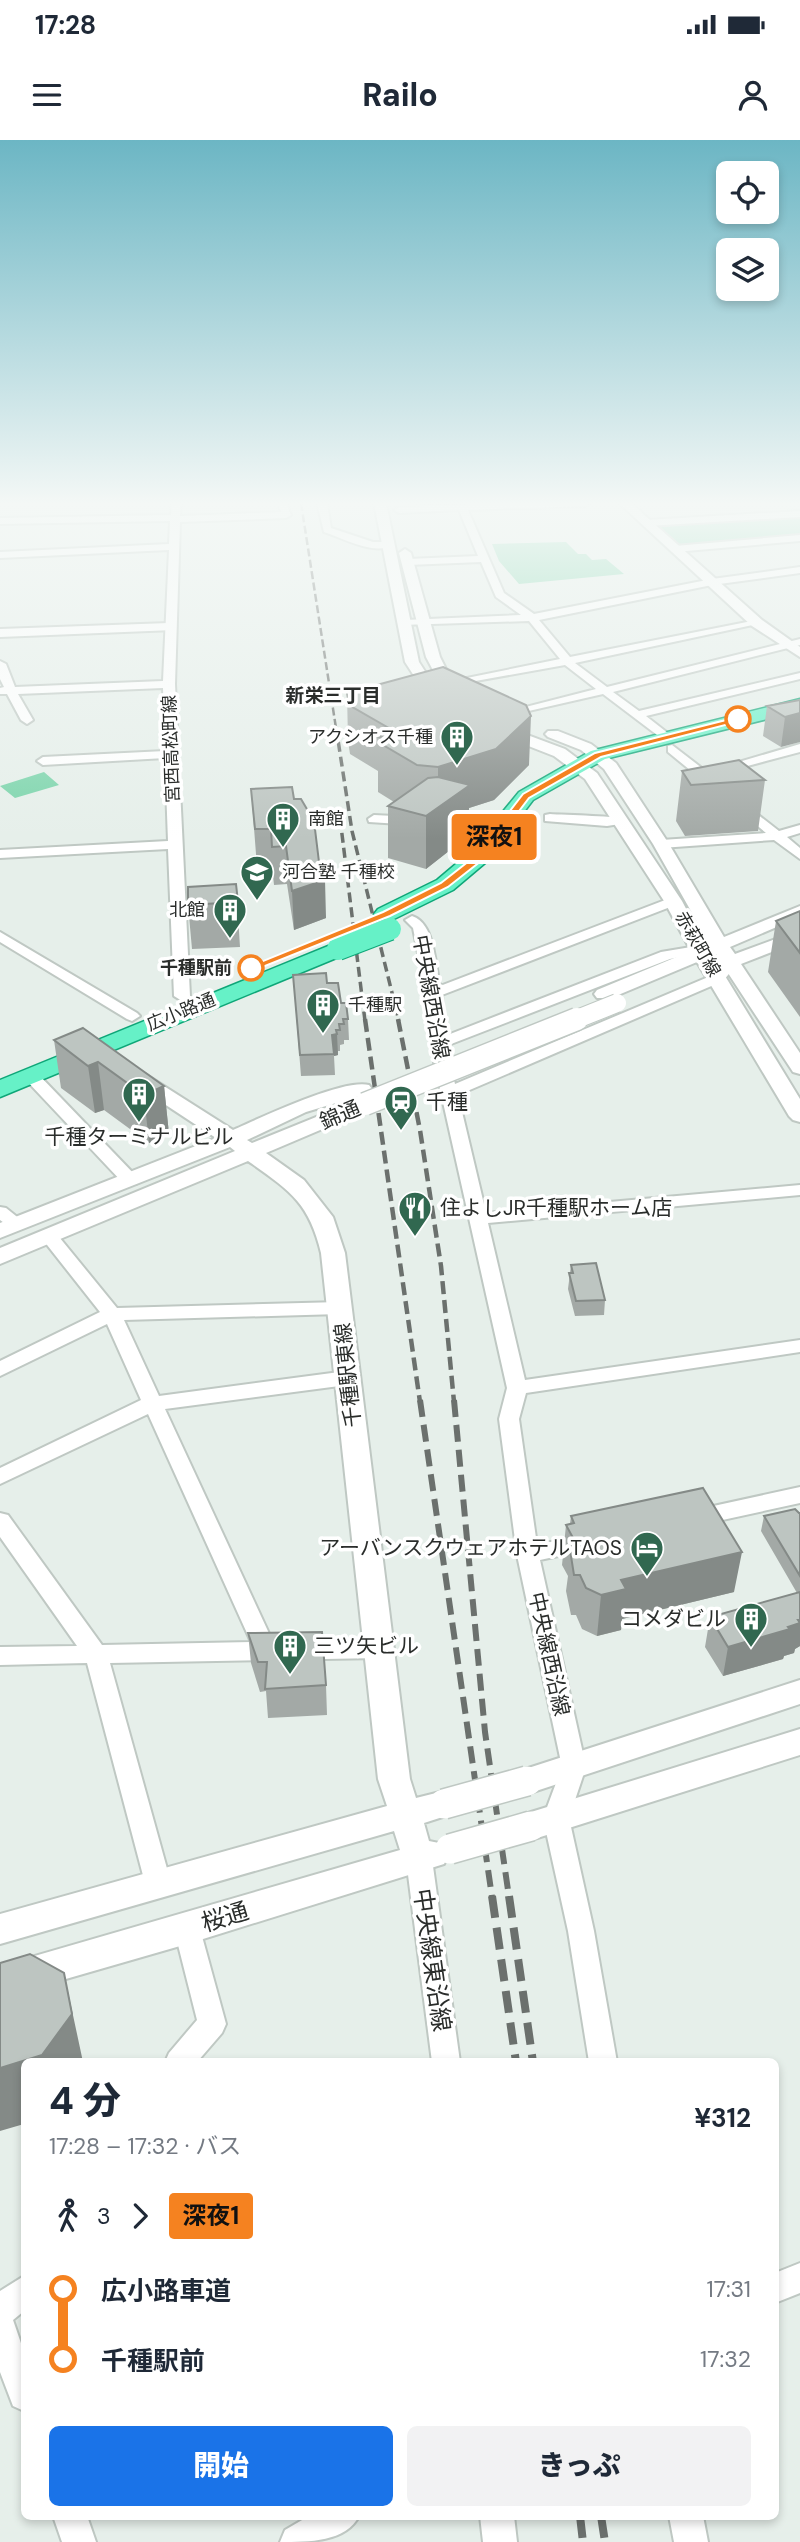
<!DOCTYPE html>
<html lang="ja">
<meta charset="utf-8">
<style>
body{margin:0;font-family:"DM Sans","Noto Sans JP",sans-serif;background:#f2f2f3;color:#1f2937;height:100vh;display:flex;flex-direction:column;font-size:26px;white-space:nowrap}
*{box-sizing:border-box;margin:0}
p{font-size:23px;color:#747a83}
.icon{flex:none;width:38px;height:38px;fill:none;stroke:currentColor;stroke-width:2;stroke-linecap:round;stroke-linejoin:round}
.map{position:relative;flex:1;overflow:hidden}
.details{position:absolute;left:21px;top:1918px;width:758px;height:462px;display:flex;flex-direction:column;background:#fff;border-radius:10px;box-shadow:0 4px 10px #0003}
.details>*{flex:none}
.badge{padding:0 14px;border-radius:5px;font-size:24px;line-height:46px}
.tools{position:absolute;left:716px;top:21px;display:grid;gap:14px}
.tools a{display:grid;place-items:center;width:63px;height:63px;border-radius:10px;background:#fff;box-shadow:0 4px 10px #0003;font-size:35px}
.map>.badge{position:absolute;translate:-50% -50%;box-shadow:0 0 0 4px #fff}
.legs{display:flex;align-items:center;gap:10px;height:77px;padding:0 28px;font-size:23px}
.legs p{margin-inline-start:auto}
.headline{display:flex;align-items:center;justify-content:space-between;height:119px;padding:0 28px}
h1{font-size:38px;font-weight:800;line-height:52px}
.button{display:flex;gap:14px;margin-top:auto;padding:14px 28px}
.button a{flex:1;height:80px;border-radius:10px;background:#1a73e8;color:#fff;font-size:28px;font-weight:800;line-height:80px;text-align:center}
.button a+a{background:#f2f2f3;color:#1f2937}
ul{padding:0 28px;list-style:none}
li{display:flex;align-items:center;gap:24px;height:70px;font-size:26px}
li i{display:grid;place-items:center;width:10px;height:100%;margin:0 9px;background:currentColor}
li i::after{content:'';width:18px;height:18px;margin:-9px;border:5px solid;border-radius:50%;background:#fff}
li p{margin-inline-start:auto}
li:first-child i{background:linear-gradient(#0000 50%,currentColor 0)}
li:last-child i{background:linear-gradient(currentColor 50%,#0000 0)}
.status{display:flex;justify-content:space-between;align-items:center;height:49px;padding:0 35px;background:#fff;direction:ltr}
.status svg{height:19px;fill:currentColor}
header{display:flex;justify-content:space-between;align-items:center;height:91px;padding:0 28px;background:#fff;font-size:32px;font-weight:800}
.map>svg:first-child{display:block}
</style>
<div class="status"><b>17:28</b><svg viewBox="0 0 49 12"><path d="M0 12V9h3v3zM5 12V6h3v6zM10 12V3h3v9zM15 12V0h3v12zM26 1h20v11H26zM47 4h2v5h-2z"/></svg></div>
<header><svg class="icon" aria-label="menu" viewBox="0 0 24 24"><path d="M4 6h16M4 12h16M4 18h16"/></svg>Railo<svg class="icon" aria-label="person" viewBox="0 0 24 24"><circle cx="12" cy="8" r="4"/><path d="M4 21q1-7 8-7t8 7"/></svg></header>
<div class="map">
<svg width="800" height="2402" viewBox="0 0 800 2402">
<rect width="100%" height="100%" fill="#e6efea"/>
<path fill="#7bd4ab" d="M800 377V396L680 406 658 387Z
M566 402 578 414H586L592 420 606 419 624 434 519 444 499 421 492 404Z
M44 632 59 645 15 658 0 646Z"/>
<g fill="none" stroke-linecap="round" stroke-linejoin="round">
<defs>
<path id="minor" d="M172 363H181L180 376 281 372 278 363H286L291 375 286 378 180 382 175 544 190 856 182 861 174 856 168 709 0 718V710L168 701 165 618 43 625 37 621 43 617 165 611 163 548 18 554 33 580 27 584 21 580 7 554H0V548L4 547 0 539V521L6 524 15 547 163 541 169 410 0 418V412L169 404 170 381 0 384V378L171 375Z
M317 363H327L331 388 373 402H388L393 405C374 416 343 398 324 392Z
M520 363H590L585 366 468 370 504 453 534 474 712 439 800 427V433L712 445 539 480 570 517 757 480 762 483 575 523 607 547 800 499V505L613 552 639 571 800 533V539L646 576 669 594V600L665 601 603 554 498 578V574L596 549 565 525 448 546V542L452 541 560 519 529 481 401 485 400 483 405 480 521 475 496 457 481 422 408 425 403 422 408 419 478 416 459 370 399 373 394 370 399 367Z
M800 371V377L647 386 642 383 647 380Z
M800 395V401L675 412 670 409 675 406Z
M800 604V612L721 633 715 629Z
M672 605 720 642V648H712L668 612V606Z
M739 660 779 691 800 685V693L787 697 800 708V719L774 700 661 708 654 704 661 700 766 693 735 667V661Z
M550 674C563 675 623 676 627 680L626 683 607 686 545 681V675Z
M374 675 415 677 421 681 415 685 369 682 368 679Z
M673 757 678 758V764L442 855 445 896 661 812 721 802 723 805 721 808 670 819 446 906 455 944 713 835 726 820H736L738 823 723 841 458 955 486 1073 800 1045V1055L488 1083 525 1240 800 1200V1212L526 1253 519 1279 537 1405 587 1394 595 1396 598 1402 595 1408 540 1420 586 1627 569 1678 594 1791 617 1922H589L568 1791 543 1678 562 1627 517 1415 499 1279 507 1248 430 904 426 853 413 788 405 780 412 776C435 783 435 825 440 846Z
M0 792 137 873 140 876 132 881 127 879 0 802Z
M31 931 37 933 136 1036 139 1040 136 1044H124L25 939 23 936 25 933Z
M0 1067 6 1068 26 1084 23 1088H11L0 1080Z
M49 1090 55 1092 117 1168 340 1162 347 1164 349 1168 347 1172 340 1174 124 1180 159 1256 347 1231 354 1233 357 1238 354 1243 347 1245 165 1269 273 1502 380 1500 388 1503 391 1509 388 1515 380 1518 110 1523 171 1743 167 1751 158 1754 149 1751 145 1743 87 1523 0 1525V1507L77 1506 0 1397V1373L8 1375 102 1505 251 1502 148 1274 0 1344V1328L141 1260 107 1184 0 1236V1221L100 1172 40 1096Z
M800 1347V1363L695 1386 687 1384 684 1378 687 1372 695 1370Z
M419 1708 428 1711 432 1719 460 1922H432L406 1719 410 1711Z
M187 1777 196 1781 200 1789 226 1884 222 1893 197 1922H165L169 1913 197 1880 174 1789 178 1781Z
M800 2123V2153L775 2163V2133Z
M24 2136V2171L13 2180 24 2212V2271L13 2266 0 2232V2151Z
M53 2376H87L96 2402H62Z
M309 2376H359C346 2402 309 2402 280 2402L285 2390Z
M480 2376H514L517 2402H483Z
M669 2376H703L708 2402H674Z"/>
<path id="tertiary" d="M374 363H386L419 522 428 536 447 554 449 557 447 560H437L418 542 405 522Z
M619 363H631L762 480 800 507V517L752 486Z
M405 409 411 413 440 517 446 529 467 552 465 555H455L435 534 426 517 399 413Z
M169 483 174 484V490L0 497V489Z
M498 584 565 609 597 633 682 761 705 805 709 803 653 704 604 629 581 610 548 597 545 594 548 591H558L591 604 616 623 669 704 724 797 800 766V777L730 807 735 814 800 790V801L741 824 800 913V934L793 932 726 830 722 831 800 959V982L793 980 789 976 697 822 611 858H597L594 854 597 850 691 811 664 761 585 639 554 616 493 592 490 589ZM716 814 720 819 715 821 712 815Z
M138 932 145 934 233 990C260 978 344 938 369 945L372 949 369 953 306 972 247 1000 252 1003 358 960H372L375 964 372 968 266 1013 304 1040 333 1077 345 1113 410 1639 416 1658 444 1651 455 1655 460 1664 455 1673 424 1683 429 1701 444 1704 449 1714 444 1724 187 1804 0 1858V1826L400 1710 394 1691 0 1804V1774L387 1666 378 1639 321 1113C309 1062 289 1050 248 1021L0 1124V1108L235 1011 230 1007 0 1098V1083L216 998 131 942 128 938 131 934Z
M800 1540V1564L527 1654 516 1650 511 1641 516 1632Z
M800 1589V1615L531 1700 520 1696 515 1686 520 1676 531 1672Z"/>
<path id="primary" d="M800 559V571L605 619 533 660 485 723 453 750 394 779H378L374 774 378 769 437 740 469 713 519 652 591 611Z
M338 802 346 804 350 809 346 814 0 957V940Z"/>
</defs>
<use href="#minor" stroke="#bfc8c3" stroke-width="4"/>
<use href="#tertiary" stroke="#bfc8c3" stroke-width="4"/>
<use href="#primary" stroke="#0fa678" stroke-width="3"/>
<use href="#minor" fill="#fff" fill-rule="evenodd"/>
<use href="#tertiary" fill="#fff" fill-rule="evenodd"/>
<use href="#primary" fill="#66f1c7" fill-rule="evenodd"/>
<path stroke="#6b706d" stroke-width="2.5" stroke-dasharray="8 3.5" stroke-linecap="butt" d="M301 363 336 588"/>
<path stroke="#6b706d" stroke-width="3.5" stroke-dasharray="10 5" stroke-linecap="butt" d="M336 587 352 691 399 881
M340 678 365 881"/>
<path stroke="#6b706d" stroke-width="4.5" stroke-dasharray="13 6" stroke-linecap="butt" d="M365 879 420 1262
M398 879 420 990 441 1126 454 1262"/>
<path stroke="#6b706d" stroke-width="6" stroke-dasharray="17 8" stroke-linecap="butt" d="M420 1260 492 1757
M454 1260 485 1592 509 1757"/>
<path stroke="#6b706d" stroke-width="8" stroke-dasharray="22 10" stroke-linecap="butt" d="M492 1756 516 1922
M509 1756 533 1922
M580 2376 583 2402
M601 2376 605 2402"/>
<defs>
<path id="tertiary-bridge-far2" d="M572 881 617 863"/>
<path id="tertiary-bridge-far1" d="M365 964 577 879"/>
<path id="tertiary-bridge" d="M444 1664 527 1641
M450 1709 531 1686"/>
<path id="primary-bridge" d="M338 809 390 789"/>
</defs>
<use href="#tertiary-bridge-far2" stroke="#bfc8c3" stroke-width="20" stroke-linecap="butt"/>
<use href="#tertiary-bridge-far1" stroke="#bfc8c3" stroke-width="25" stroke-linecap="butt"/>
<use href="#tertiary-bridge" stroke="#bfc8c3" stroke-width="32" stroke-linecap="butt"/>
<use href="#primary-bridge" stroke="#0fa678" stroke-width="24" stroke-linecap="butt"/>
<use href="#tertiary-bridge-far2" stroke="#fff" stroke-width="18"/>
<use href="#tertiary-bridge-far1" stroke="#fff" stroke-width="22"/>
<use href="#tertiary-bridge" stroke="#fff" stroke-width="29"/>
<use href="#primary-bridge" stroke="#66f1c7" stroke-width="22"/>
</g>
<path fill="#a3a9a6" d="M347 553 529 625 494 660 469 668 468 696 426 729 388 718V666L394 662 378 652V631L350 614 348 601Z
M800 560 781 607 763 596 767 566Z
M682 631 765 640 758 691 685 696 676 681Z
M251 649 294 659 326 778 294 790 287 744 274 745 272 726 257 727Z
M236 744 240 807 192 809 188 765Z
M800 771V877L768 832 776 781Z
M293 835 341 863 348 879 349 900H344V904L340 905V911H338V915L334 916 335 935 301 936Z
M54 900 164 946 169 994 149 1003 104 970 95 973 61 948Z
M571 1125 605 1160 604 1175 575 1176 568 1149Z
M800 1373V1506L795 1509 794 1513 784 1516 783 1519 723 1536 705 1507 710 1477 797 1453 761 1391 764 1376Z
M571 1376 734 1452 622 1479 621 1490 597 1496 582 1489 576 1475H571L566 1451 568 1436 562 1425 566 1385 570 1384Z
M248 1493 326 1545 327 1575 268 1578 266 1551 260 1552 251 1523Z"/>
<path fill="#848a87" d="M800 573V602L781 607 785 577Z
M531 576 529 625 494 660 469 668 468 696 426 729V676L438 668V627Z
M325 740 326 778 294 790 292 751Z
M337 894 338 915 334 916 332 895Z
M98 922 104 970 95 973 88 926Z
M164 946 169 994 149 1003 144 955Z
M742 1412 734 1452 622 1479 621 1490 597 1496 601 1455 621 1440Z
M800 1480V1506L795 1509 794 1513 784 1516 783 1519 723 1536 728 1507 788 1487Z
M64 1833 83 1922H24V1984L0 1991V1928Z"/>
<path fill="#bdc5c1" stroke="#848a87" stroke-width="2" d="M443 527 526 565 531 576 496 609 438 627 417 625 378 602 384 600 379 597 394 591 349 565 347 553Z
M800 560V573L785 577 767 566Z
M739 620 765 640 691 645 682 631Z
M438 637 470 645 426 676 388 666 428 638Z
M292 647 294 659H301L314 681 319 722 322 721 325 740 292 751 286 706 272 707 271 689H255L251 649Z
M236 744 238 762 188 765V747Z
M800 771V813L776 781Z
M326 833 327 843H338L341 863H346L348 879H343L344 884H339L340 890H336L337 894 332 895 334 914 300 915 293 835Z
M83 888 164 946 144 955 98 922 88 926 54 900Z
M596 1123 605 1160 576 1161 569 1133H573L571 1125Z
M703 1348 742 1412 621 1440 626 1449 601 1455 586 1448 580 1435H574L570 1410 579 1409 566 1385 574 1383 571 1376Z
M795 1369 799 1373H800V1436L764 1376Z
M800 1452V1480H798L800 1483 788 1487 790 1489 728 1507 710 1477Z
M322 1492 326 1545 265 1549 267 1522H258L248 1493Z
M30 1814 64 1833 72 1874 42 1915 0 1928V1823Z"/>
<linearGradient id="sky" x2="0" y2="1"><stop stop-color="#6cb6c4"/><stop offset="0.52" stop-color="#f4f8f6"/><stop offset="1" stop-color="#f4f8f6" stop-opacity="0"/></linearGradient>
<rect width="800" height="699" fill="url(#sky)"/>
<path fill="#f58220" stroke="#fff" stroke-width="2" d="M738 577 741 581 601 617 529 658 481 721 448 747 390 776 255 830 246 828 383 772 441 743 474 717 523 654 595 613Z"/>
<defs>
<symbol id="building-pin" viewBox="-11 -11 22 30"><path d="M0 17L-7.5 6A9.5 9.5 0 1 1 7.5 6Z" fill="#316850" stroke="#fff"/><path d="M-4-6H4V6H1V3H-1V6H-4ZM-2.5-4.3h1.7v1.8h-1.7ZM.8-4.3h1.7v1.8H.8ZM-2.5-1h1.7V.8h-1.7ZM.8-1h1.7V.8H.8Z" fill="#fff"/></symbol>
<symbol id="school-pin" viewBox="-11 -11 22 30"><path d="M0 17L-7.5 6A9.5 9.5 0 1 1 7.5 6Z" fill="#316850" stroke="#fff"/><path d="M0-5L7-2L0 1L-7-2ZM-4 1L0 2.5L4 1V4Q0 6-4 4Z" fill="#fff"/></symbol>
<symbol id="station-pin" viewBox="-11 -11 22 30"><path d="M0 17L-7.5 6A9.5 9.5 0 1 1 7.5 6Z" fill="#316850" stroke="#fff"/><path d="M-3-6H3Q5-6 5-4V2Q5 4 3 4L4.5 6H3L1.5 4h-3L-3 6H-4.5L-3 4Q-5 4-5 2V-4Q-5-6-3-6ZM-3.5-4v3h7v-3ZM-3.5 1v1.5H-2V1ZM2 1v1.5H3.5V1Z" fill="#fff"/></symbol>
<symbol id="restaurant-pin" viewBox="-11 -11 22 30"><path d="M0 17L-7.5 6A9.5 9.5 0 1 1 7.5 6Z" fill="#316850" stroke="#fff"/><path d="M-5-6h1v4h1v-4h1v4h1v-4h1v5L-1.5 .5V6h-2V.5L-5-1ZM5-6V6H3V1.5H1.5Q1.5-4 5-6Z" fill="#fff"/></symbol>
<symbol id="hotel-pin" viewBox="-11 -11 22 30"><path d="M0 17L-7.5 6A9.5 9.5 0 1 1 7.5 6Z" fill="#316850" stroke="#fff"/><path d="M-6-4.5h1.5V1H6V5H4.5V3h-9V5H-6ZM-4 0a1.8 1.8 0 1 1 3.6 0ZM.5 0V-2.5h3Q6-2.5 6 0Z" fill="#fff"/></symbol>
</defs>
<g fill-rule="evenodd">
<use href="#building-pin" x="438" y="578" width="38" height="52"/>
<use href="#building-pin" x="264" y="660" width="38" height="52"/>
<use href="#school-pin" x="238" y="713" width="38" height="52"/>
<use href="#building-pin" x="211" y="751" width="38" height="52"/>
<use href="#building-pin" x="304" y="846" width="38" height="52"/>
<use href="#building-pin" x="120" y="935" width="38" height="52"/>
<use href="#station-pin" x="382" y="943" width="38" height="52"/>
<use href="#restaurant-pin" x="396" y="1049" width="38" height="52"/>
<use href="#hotel-pin" x="628" y="1389" width="38" height="52"/>
<use href="#building-pin" x="732" y="1460" width="38" height="52"/>
<use href="#building-pin" x="271" y="1487" width="38" height="52"/>
</g>
<g fill="#fff" stroke="#f58220" stroke-width="3.5">
<circle cx="738" cy="579" r="12"/>
<circle cx="251" cy="828" r="12"/>
</g>
<g text-anchor="middle" stroke-width="7" stroke-linejoin="round" paint-order="stroke">
<g font-size="18" fill="#2a2d2b" stroke="#fff" text-anchor="start">
<text x="433" y="603" text-anchor="end">アクシオス千種</text>
<text x="308" y="685">南館</text>
<text x="282" y="738">河合塾 千種校</text>
<text x="205" y="776" text-anchor="end">北館</text>
<text x="348" y="871">千種駅</text>
</g>
<g font-size="18" fill="#2a2d2b" stroke="#fff">
<text transform="translate(171 609) rotate(-92)" y="6">宮西高松町線</text>
<text transform="translate(698 804) rotate(60)" y="6">赤萩町線</text>
<text transform="translate(181 872) rotate(-22)" y="6">広小路通</text>
</g>
<g font-size="18" font-weight="bold" fill="#2a2d2b" stroke="#fff" text-anchor="end">
<text x="232" y="834">千種駅前</text>
</g>
<g font-size="19" font-weight="bold" fill="#2a2d2b" stroke="#fff">
<text x="333" y="562">新栄三丁目</text>
</g>
<g font-size="21" fill="#2a2d2b" stroke="#fff">
<text transform="translate(431 857) rotate(80)" y="7">中央線西沿線</text>
<text transform="translate(340 975) rotate(-23)" y="7">錦通</text>
<text transform="translate(348 1235) rotate(-96)" y="7">千種駅東線</text>
<text transform="translate(549 1514) rotate(78)" y="7">中央線西沿線</text>
</g>
<g font-size="21" fill="#2a2d2b" stroke="#fff" text-anchor="start">
<text x="426" y="969">千種</text>
<text x="139" y="1004" text-anchor="middle">千種ターミナルビル</text>
<text x="440" y="1075">住よしJR千種駅ホーム店</text>
<text x="622" y="1415" text-anchor="end">アーバンスクウェアホテルTAOS</text>
<text x="726" y="1486" text-anchor="end">コメダビル</text>
<text x="314" y="1513">三ツ矢ビル</text>
</g>
<g font-size="24" fill="#2a2d2b" stroke="#fff">
<text transform="translate(225 1777) rotate(-17)" y="8">桜通</text>
<text transform="translate(432 1820) rotate(82)" y="8">中央線東沿線</text>
</g>
</g>
</svg>
<div class="tools">
<a><svg class="icon" aria-label="locate" viewBox="0 0 24 24"><circle cx="12" cy="12" r="6"/><path d="M12 2v4M12 18v4M2 12h4M18 12h4"/></svg></a>
<a><svg class="icon" aria-label="layers" viewBox="0 0 24 24"><path d="M12 4l9 5-9 5-9-5zM3 14l9 5 9-5"/></svg></a>
</div>
<b class="badge" style="left:494px;top:697px;background:#f58220;color:#111">深夜1</b>
<section class="details">
<div class="headline"><div><h1>4 分</h1><p>17:28 – 17:32 · バス</p></div><b>¥312</b></div>
<div class="legs"><svg class="icon" aria-label="walk" viewBox="0 0 24 24"><circle cx="13" cy="4" r="2"/><path d="M13 8l-2 6 4 7M11 14l-3 7M7 12l3-4h3l4 4"/></svg>3<svg class="icon" aria-label="forward" viewBox="0 0 24 24"><path d="M9 5l7 7-7 7"/></svg><b class="badge" style="background:#f58220;color:#111">深夜1</b></div>
<ul>
<li><i style="color:#f58220"></i><b>広小路車道</b><p>17:31</p></li>
<li><i style="color:#f58220"></i><b>千種駅前</b><p>17:32</p></li>
</ul>
<div class="button"><a>開始</a><a>きっぷ</a></div>
</section>
</div>
